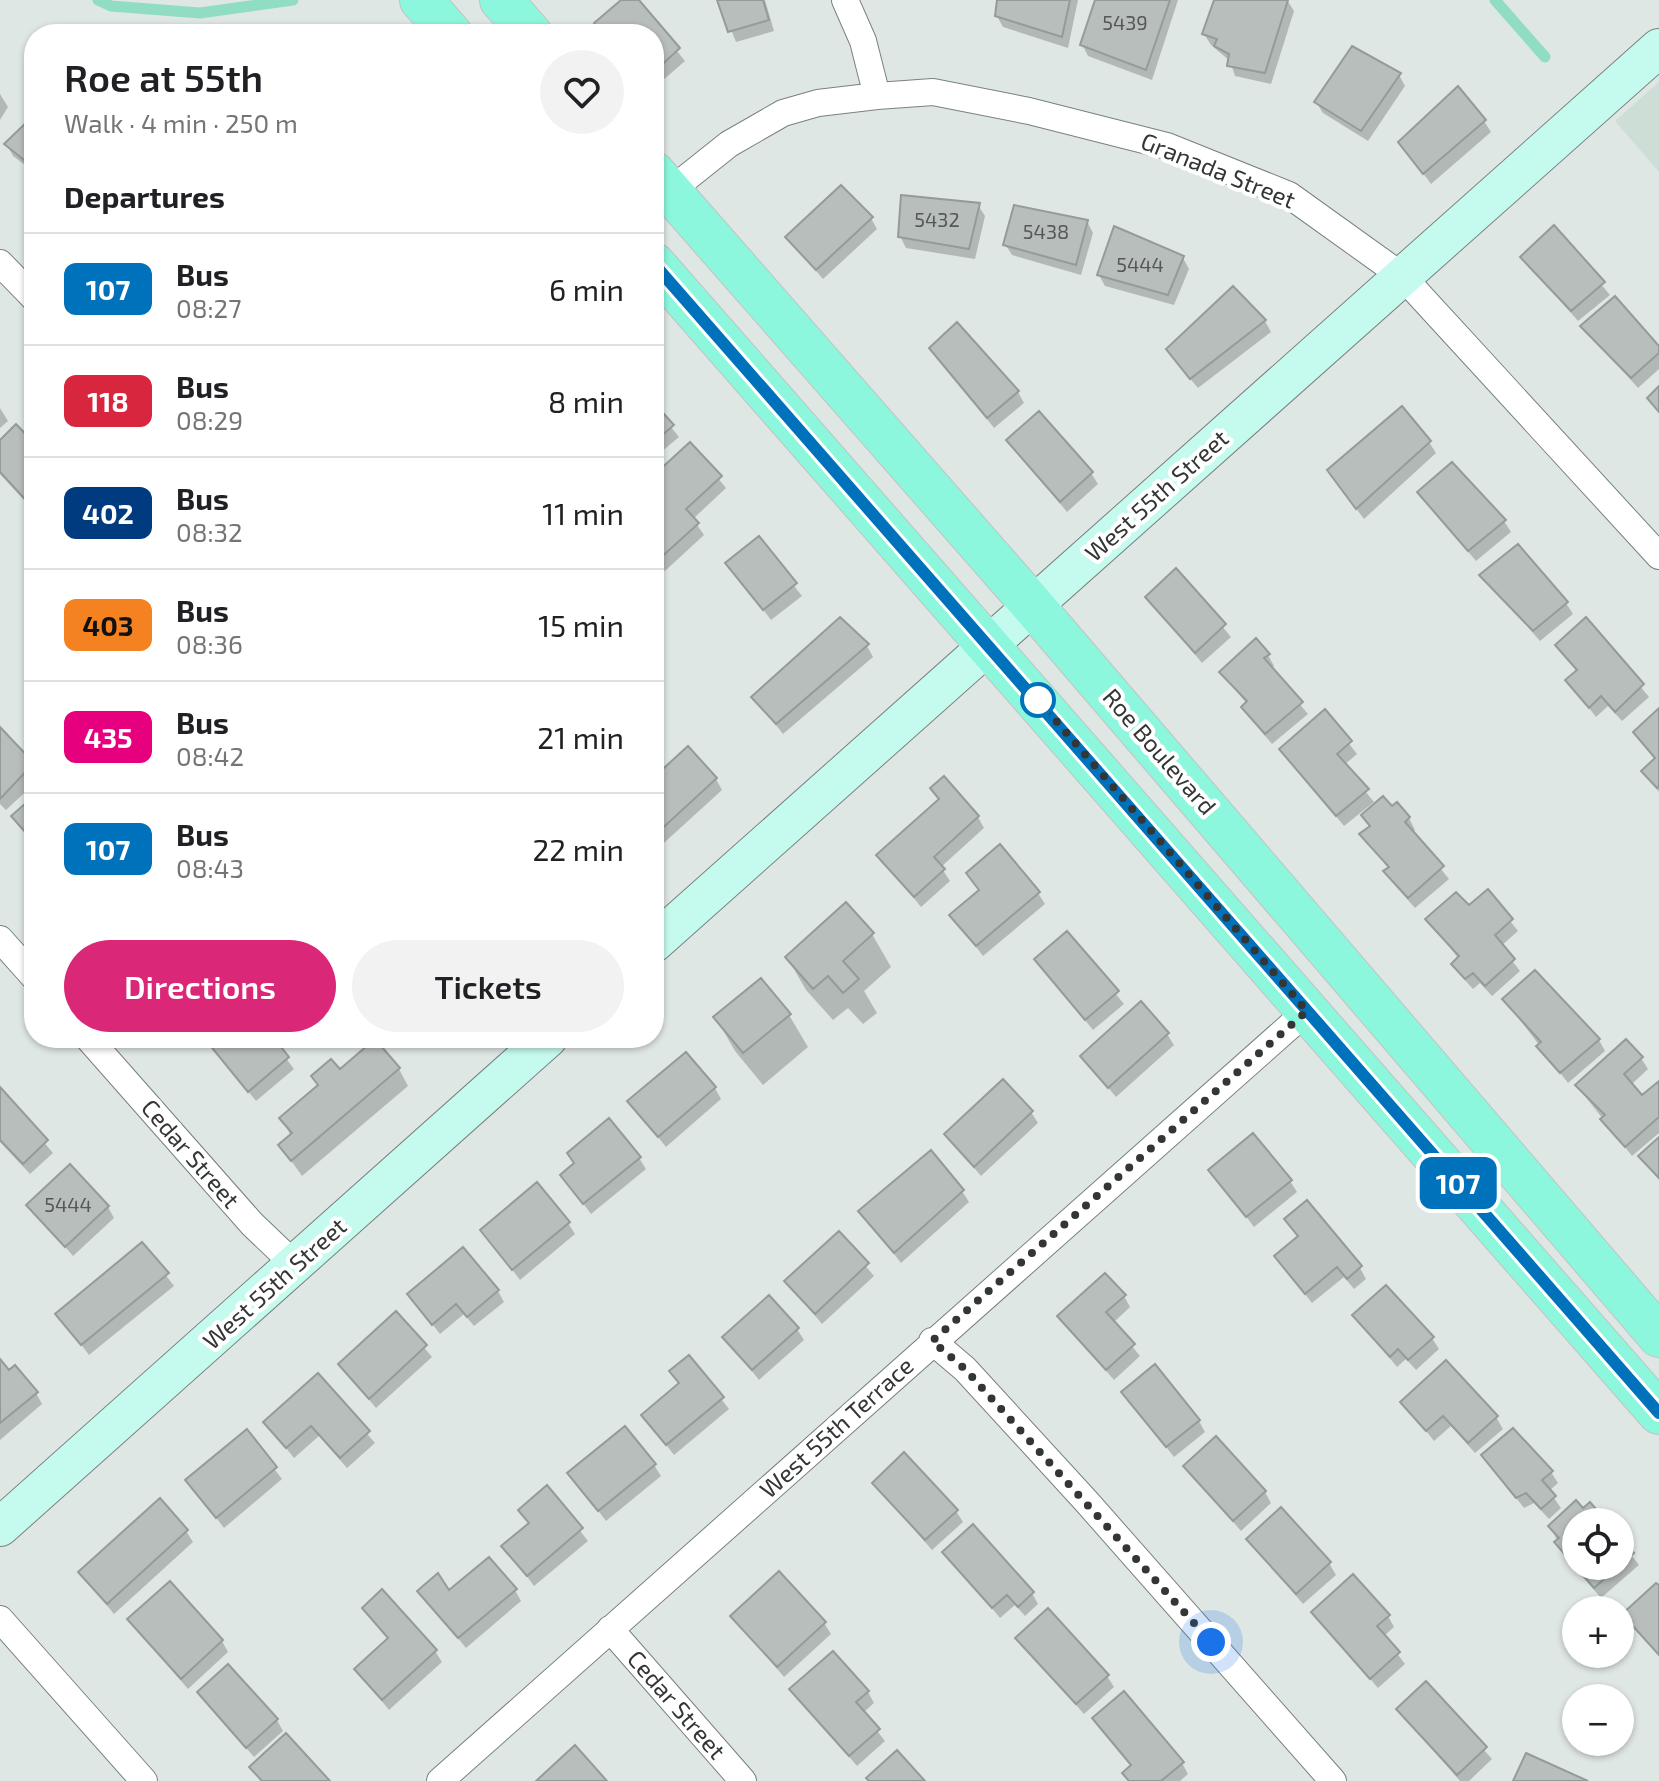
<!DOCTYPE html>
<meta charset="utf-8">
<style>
body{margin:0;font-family:"Exo 2",sans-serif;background:#f2f2f2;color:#202124;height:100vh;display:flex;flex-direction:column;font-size:30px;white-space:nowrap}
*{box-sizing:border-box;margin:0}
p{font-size:26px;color:#757577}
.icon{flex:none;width:44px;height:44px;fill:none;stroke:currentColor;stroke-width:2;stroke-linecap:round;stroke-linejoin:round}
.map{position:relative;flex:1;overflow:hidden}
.details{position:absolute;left:24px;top:24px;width:640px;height:1024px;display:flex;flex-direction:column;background:#fff;border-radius:32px;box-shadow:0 2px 6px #0004}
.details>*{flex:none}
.badge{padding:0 16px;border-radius:12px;font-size:28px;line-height:52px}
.controls{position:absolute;left:1562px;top:1508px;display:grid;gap:16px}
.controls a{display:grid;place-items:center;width:72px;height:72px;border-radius:50%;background:#fff;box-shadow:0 2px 6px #0004;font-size:40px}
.you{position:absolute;width:40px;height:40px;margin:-20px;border:6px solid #fff;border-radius:50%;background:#1a73e8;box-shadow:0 0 0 12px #1a73e833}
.map>.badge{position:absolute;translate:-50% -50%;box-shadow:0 0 0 4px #fff}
h2{padding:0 40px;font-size:30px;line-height:72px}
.round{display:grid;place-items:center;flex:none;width:84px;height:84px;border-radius:42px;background:#f2f2f2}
.head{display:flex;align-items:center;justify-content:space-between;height:136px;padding:0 40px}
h1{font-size:38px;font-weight:600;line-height:60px}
.action{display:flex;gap:16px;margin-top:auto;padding:16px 40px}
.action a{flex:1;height:92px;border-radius:48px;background:#db2777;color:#fff;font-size:32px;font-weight:600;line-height:92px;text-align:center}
.action a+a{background:#f2f2f2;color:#202124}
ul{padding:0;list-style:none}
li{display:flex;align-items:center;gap:24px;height:112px;padding:0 40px;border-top:2px solid #e0e0e0}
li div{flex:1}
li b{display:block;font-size:30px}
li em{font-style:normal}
li .badge{min-width:88px;font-weight:700;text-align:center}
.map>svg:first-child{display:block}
</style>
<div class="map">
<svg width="1659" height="1781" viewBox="0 0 1659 1781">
<rect width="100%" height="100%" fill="#dfe7e4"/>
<path fill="#cdded7" d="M1659 82V172L1615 121Z"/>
<path fill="#0003" d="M624 0H636L685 61 654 88V34H603L597 23Z
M719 0H765L774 31 736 42Z
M999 0H1078L1068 48 1003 27 997 16Z
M1097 0H1178L1152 80 1088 56 1082 44Z
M1216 0H1287L1294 11 1271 84 1235 76 1230 61 1211 45 1204 34Z
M1399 75 1405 86 1368 141 1323 113 1316 102Z
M0 94 8 107 0 120Z
M34 118V172L13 156 7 145Z
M1484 121 1491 132 1431 184 1400 142Z
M978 205 985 216 975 259 906 248 900 236Z
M871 218 877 229 823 279 787 237Z
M1087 221 1093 233 1081 275 1012 255 1005 244Z
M1554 228 1610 295 1578 321 1522 257Z
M1183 258 1189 269 1174 305 1105 286 1099 275Z
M1265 321 1271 332 1198 388 1175 361Z
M1583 326 1659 349V369L1638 388Z
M931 348 1018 392 1024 403 994 428Z
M654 406 679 437 654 458Z
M0 408 8 421 0 428Z
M1009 441 1091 473 1098 484 1067 512Z
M1429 442 1436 453 1364 519 1336 482Z
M0 443 34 446V511L0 474Z
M690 444 726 488 693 519 704 535 665 571 654 560V495L661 489 654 478Z
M1419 493 1504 521 1511 532 1476 561Z
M758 539 802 596 771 620 728 563Z
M1176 571 1231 637 1202 663 1147 597Z
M1482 575 1566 603 1573 614 1540 641Z
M1586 620 1649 697 1622 721 1608 706 1596 717 1568 681 1578 672 1557 645Z
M867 646 873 657 783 734 754 697Z
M1268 655 1274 666 1270 669 1308 714 1272 744 1250 718 1244 707 1247 704 1221 672Z
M1659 711V792L1643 771 1656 760 1635 733Z
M1325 712 1357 754 1344 765 1374 802 1344 826 1281 749Z
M0 730 34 766V784L6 810 0 804Z
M716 779 722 790 654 852V780Z
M933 788 978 817 984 828 941 867 950 881 921 907 879 855 940 801Z
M1392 809 1409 818 1415 830 1412 833 1449 879 1415 908 1392 882 1386 871 1389 869 1362 835 1371 828 1364 816Z
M968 874 1038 893 1045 904 983 956 952 915 980 891Z
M1487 892 1518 931 1501 946 1520 971 1492 996 1480 983 1473 989 1460 975 1454 964 1459 959 1427 919 1468 908Z
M872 934 891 967 864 991 877 1013 863 1024 848 1008 833 1020 806 990 787 957Z
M1067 934 1124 1004 1093 1030 1036 959Z
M1504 999 1599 1040 1605 1051 1568 1083Z
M789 1015 808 1047 763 1085 735 1051 716 1018Z
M1167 1034 1174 1045 1116 1097 1082 1056Z
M205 1038H271L294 1069 256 1101Z
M1641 1058 1648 1069 1631 1085 1642 1097 1659 1083V1133L1632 1156 1577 1086Z
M399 1069 408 1086 302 1176 280 1145 291 1136 282 1119 340 1072Z
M715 1088 721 1099 666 1147 630 1102Z
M0 1090 53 1153 30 1174 0 1142Z
M1031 1112 1038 1123 981 1176 946 1135Z
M1659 1140V1180L1640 1156Z
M639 1158 646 1169 591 1214 562 1175Z
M1211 1170 1290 1181 1297 1192 1254 1227Z
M962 1191 969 1202 901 1263 861 1211Z
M29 1205 108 1207 114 1218 73 1256Z
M1286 1220 1360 1268 1366 1279 1354 1289 1344 1277 1312 1303 1276 1257 1299 1238Z
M568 1223 575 1234 520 1280 482 1230Z
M839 1234 874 1276 822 1324 787 1282Z
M142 1244 174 1286 89 1355 58 1314Z
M498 1291 504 1302 474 1326 464 1314 440 1334 409 1294Z
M1124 1296 1130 1307 1113 1323 1140 1356 1114 1380 1060 1317Z
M396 1314 432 1357 376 1408 340 1365Z
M1355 1316 1432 1338 1439 1349 1416 1370 1406 1359 1397 1367Z
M797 1329 804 1340 759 1380 725 1337Z
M689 1358 729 1409 674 1455 644 1416 680 1385 672 1372Z
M0 1362 36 1393 42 1404 0 1440Z
M318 1376 375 1443 347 1468 319 1436 294 1458 266 1423Z
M1124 1393 1199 1421 1205 1432 1174 1457Z
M1403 1402 1496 1417 1503 1429 1475 1453 1451 1426 1434 1441Z
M246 1432 282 1479 224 1528 188 1481Z
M1483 1456 1551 1472 1558 1483 1549 1491 1561 1508 1549 1519 1534 1503 1524 1508Z
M654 1465 661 1476 606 1521 570 1474Z
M1186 1467 1265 1492 1271 1503 1241 1531Z
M874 1483 956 1511 963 1522 932 1550Z
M547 1488 588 1541 534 1586 504 1546 530 1525 520 1510Z
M1576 1503 1605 1522H1576V1566H1620V1540L1639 1565 1601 1598 1563 1554 1551 1527Z
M186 1531 193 1542 114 1614 80 1573Z
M1248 1540 1329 1563 1336 1575 1303 1604Z
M945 1552 1032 1593 1038 1604 1025 1616 1015 1605 1000 1618Z
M1659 1588V1656L1625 1614Z
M515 1590 521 1601 466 1648 420 1592Z
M364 1608 435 1651 442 1662 389 1710 356 1669 389 1640Z
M1313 1612 1388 1616 1394 1627 1384 1636 1405 1664 1378 1688Z
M733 1616 824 1623 831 1634 784 1677Z
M129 1620 222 1641 228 1652 188 1689Z
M1018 1639 1107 1676 1114 1687 1084 1714Z
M1426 1684 1492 1759 1469 1781H1460L1398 1710Z
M792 1690 868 1692 874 1703 863 1713 885 1741 857 1766Z
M199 1693 277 1720 283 1731 254 1757Z
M1094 1718 1182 1763 1188 1774 1180 1781H1129L1132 1766Z"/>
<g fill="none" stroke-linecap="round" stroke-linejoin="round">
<path stroke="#91ddc4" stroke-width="11" d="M98 0 111 6 200 13 293 0
M1495 0 1545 57"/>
</g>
<path fill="#b7bebb" stroke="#949b99" stroke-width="2" d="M621 0H639L680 48 654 72V34H604L594 23Z
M717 0H763L769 20 728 32Z
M997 0H1070L1062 37 995 16Z
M1095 0H1170L1146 70 1080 45Z
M1214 0H1288L1265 73 1227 66 1229 54 1214 46 1217 39 1202 34Z
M1352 46 1401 73 1361 131 1314 102Z
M1458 86 1486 120 1423 174 1398 142Z
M34 115V168L4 144Z
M841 185 873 217 816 270 785 237Z
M901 195 980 203 969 249 898 237Z
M1014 205 1088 220 1076 265 1003 245Z
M1554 225 1605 282 1571 311 1520 257Z
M1114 226 1184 256 1168 295 1097 275Z
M1233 286 1266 320 1190 379 1166 349Z
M1615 296 1659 346V353L1631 378 1580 326Z
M957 322 1019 391 987 418 929 348Z
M1659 386V412L1647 398Z
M654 403 674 425 654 442Z
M1402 406 1431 441 1356 509 1327 470Z
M1039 411 1093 472 1060 502 1006 440Z
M16 424 34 443V509L0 472V440Z
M690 442 722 476 686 509 699 523 657 561 654 558V492L660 487 654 475Z
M1452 462 1506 520 1468 551 1417 492Z
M759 536 797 583 763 610 725 563Z
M1518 544 1568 602 1533 631 1479 575Z
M1176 568 1226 624 1195 653 1145 597Z
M840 617 869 644 776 724 751 697Z
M1586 617 1644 684 1615 712 1601 696 1589 708 1565 680 1577 670 1555 645Z
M1256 638 1270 654 1264 658 1303 702 1265 734 1241 707 1247 701 1219 672Z
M1659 708V786L1657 788 1641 771 1655 758 1633 732Z
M1325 709 1352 741 1337 754 1369 789 1336 816 1279 749Z
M0 727 34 763 0 799Z
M688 746 717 778 654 836V777Z
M944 776 979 816 934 857 945 869 914 897 876 855 939 799 930 788Z
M34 796V842L11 816Z
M1383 796 1392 806 1397 802 1410 817 1405 822 1444 866 1408 898 1383 871 1389 867 1359 834 1370 826 1361 815Z
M1000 844 1040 892 976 946 949 915 979 890 966 873Z
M1488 889 1513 919 1495 935 1515 959 1485 986 1473 973 1465 979 1451 964 1459 956 1425 919 1456 892 1469 905Z
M846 902 874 933 843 961 859 979 843 993 828 976 813 989 785 957Z
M1067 931 1119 991 1085 1020 1034 959Z
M1535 970 1600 1039 1560 1073 1536 1046 1541 1042 1502 999Z
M761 978 791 1014 743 1053 713 1017Z
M1141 1001 1169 1033 1108 1088 1080 1056Z
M204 1038H274L289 1057 248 1092Z
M375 1039 400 1068 291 1161 278 1145 292 1133 279 1118 318 1085 311 1076 331 1059 340 1069Z
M1626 1039 1643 1057 1624 1074 1642 1095 1659 1081V1117L1625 1147 1600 1119 1605 1115 1575 1085Z
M686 1052 716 1087 658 1137 627 1101Z
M1003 1079 1033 1111 974 1167 944 1134Z
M0 1087 48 1140 23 1164 0 1140Z
M609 1118 641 1157 583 1204 560 1175 574 1163 567 1153Z
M1253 1133 1292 1180 1246 1217 1208 1170Z
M1659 1137V1178L1638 1156Z
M931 1150 964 1190 894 1253 858 1211Z
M70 1164 109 1206 65 1247 26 1205Z
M537 1182 570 1222 512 1270 480 1230Z
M1307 1200 1362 1266 1347 1279 1337 1267 1305 1294 1274 1256 1298 1236 1284 1219Z
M839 1231 869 1263 815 1314 784 1281Z
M142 1242 169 1273 81 1345 55 1314Z
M463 1247 499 1290 467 1317 456 1304 432 1325 407 1294Z
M1105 1273 1126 1295 1106 1312 1135 1344 1106 1370 1057 1316Z
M1386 1285 1434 1337 1408 1360 1398 1349 1390 1357 1352 1315Z
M769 1295 799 1328 752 1370 722 1337Z
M396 1311 427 1345 369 1399 338 1364Z
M689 1355 724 1397 666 1445 641 1415 679 1383 669 1371Z
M0 1359 9 1370 15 1365 38 1392 0 1423Z
M1446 1360 1498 1416 1468 1443 1443 1416 1426 1431 1400 1402Z
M1155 1364 1200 1420 1166 1447 1121 1392Z
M318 1373 370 1431 340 1458 311 1426 286 1448 263 1422Z
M625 1426 656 1464 598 1511 567 1473Z
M1513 1428 1553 1471 1542 1480 1556 1496 1541 1509 1526 1493 1516 1498 1481 1455Z
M247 1429 277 1467 216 1518 185 1480Z
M1216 1436 1266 1491 1233 1521 1183 1466Z
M904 1452 958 1510 925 1540 872 1483Z
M547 1485 583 1528 527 1576 501 1546 529 1523 518 1510Z
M160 1498 188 1530 107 1604 78 1572Z
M1576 1500 1583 1508 1590 1502 1607 1522H1576V1566H1619L1594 1588 1554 1542 1559 1538 1548 1526Z
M1281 1507 1331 1562 1296 1594 1246 1539Z
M973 1524 1034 1592 1018 1607 1007 1595 992 1608 942 1552Z
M1620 1537 1634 1553 1620 1565Z
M489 1557 517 1589 458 1638 417 1591 438 1573 449 1590Z
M779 1571 826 1622 777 1667 730 1616Z
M1353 1574 1390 1615 1377 1626 1400 1652 1370 1679 1311 1612Z
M170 1581 223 1640 181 1679 127 1619Z
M1656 1583 1659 1585V1655L1622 1614Z
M382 1589 437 1650 382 1700 354 1669 388 1638 362 1608Z
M1048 1608 1109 1675 1076 1704 1015 1638Z
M833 1651 869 1691 856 1702 880 1729 849 1756 789 1689Z
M228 1664 278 1719 246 1748 197 1692Z
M1426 1681 1487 1747 1457 1775 1396 1709Z
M1124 1691 1184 1762 1161 1781H1129L1122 1773 1131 1765 1092 1718Z
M286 1733 330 1781H262L249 1767Z
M575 1745 607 1781H536Z
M897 1750 925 1781H869L866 1778Z
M1526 1753 1588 1781H1513Z"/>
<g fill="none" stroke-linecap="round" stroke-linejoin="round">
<defs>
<path id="street" d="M845 0 863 41 877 96
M670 191 729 144 783 113 818 103 877 96 933 92 1029 111 1167 146 1289 195 1402 276 1659 556
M0 263 34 298
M0 939 34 977
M88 1038 252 1224 296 1266
M932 1341 965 1369 1086 1501 1333 1781
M0 1619 144 1781
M610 1629 743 1781
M440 1781 1307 1011"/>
<path id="secondary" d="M654 943 1659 48
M0 1527 548 1038"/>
<path id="primary" d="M421 0 451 34
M501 0 531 34
M654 173 1034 607 1659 1336
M654 264 1659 1413"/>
</defs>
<use href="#street" stroke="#7a817e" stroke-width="28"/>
<use href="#secondary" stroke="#7a817e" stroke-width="40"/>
<use href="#primary" stroke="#c2c3c2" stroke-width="44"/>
<use href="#street" stroke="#fff" stroke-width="26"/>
<use href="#secondary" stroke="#c5fbee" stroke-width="38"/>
<use href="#primary" stroke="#8cf7dc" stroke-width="42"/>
</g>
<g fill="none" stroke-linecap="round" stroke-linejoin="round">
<defs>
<path id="line" d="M654 264 1659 1413"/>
</defs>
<use href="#line" stroke="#fff" stroke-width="18"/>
<use href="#line" stroke="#0072bc" stroke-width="12"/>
<path stroke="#333635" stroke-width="8" stroke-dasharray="0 14.4" d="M1038 700 1307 1011 932 1341 965 1369 1211 1642"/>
</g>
<circle fill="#fff" stroke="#0072bc" stroke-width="4" cx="1038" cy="700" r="16"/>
<g text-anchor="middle" stroke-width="8" stroke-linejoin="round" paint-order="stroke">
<g font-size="20" fill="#545856">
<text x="1125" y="30">5439</text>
<text x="937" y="227">5432</text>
<text x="1046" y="239">5438</text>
<text x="1140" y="272">5444</text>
<text x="68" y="1212">5444</text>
</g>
<g font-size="24" fill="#333635" stroke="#fff">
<text transform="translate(1218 171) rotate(22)" y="8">Granada Street</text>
<text transform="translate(1157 496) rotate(-42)" y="8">West 55th Street</text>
<text transform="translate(1159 752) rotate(49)" y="8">Roe Boulevard</text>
<text transform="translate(190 1154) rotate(49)" y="8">Cedar Street</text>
<text transform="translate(275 1284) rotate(-42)" y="8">West 55th Street</text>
<text transform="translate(837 1428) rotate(-42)" y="8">West 55th Terrace</text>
<text transform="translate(676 1705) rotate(49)" y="8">Cedar Street</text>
</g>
</g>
</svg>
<div class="controls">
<a><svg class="icon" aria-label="locate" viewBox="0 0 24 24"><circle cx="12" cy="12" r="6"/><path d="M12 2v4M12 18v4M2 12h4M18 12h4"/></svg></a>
<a>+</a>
<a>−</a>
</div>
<div class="you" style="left:1211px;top:1642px"></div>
<b class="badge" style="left:1458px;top:1183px;background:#0072bc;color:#fff">107</b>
<section class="details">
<div class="head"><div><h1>Roe at 55th</h1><p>Walk · 4 min · 250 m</p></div><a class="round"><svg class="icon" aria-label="heart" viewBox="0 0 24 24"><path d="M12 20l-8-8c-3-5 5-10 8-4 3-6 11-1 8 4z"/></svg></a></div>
<h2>Departures</h2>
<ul>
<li><span class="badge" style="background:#0072bc;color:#fff">107</span><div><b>Bus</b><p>08:27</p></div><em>6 min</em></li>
<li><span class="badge" style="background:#d7263d;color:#fff">118</span><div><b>Bus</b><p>08:29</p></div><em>8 min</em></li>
<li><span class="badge" style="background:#003b80;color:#fff">402</span><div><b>Bus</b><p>08:32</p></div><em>11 min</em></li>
<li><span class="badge" style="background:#f58220;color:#111">403</span><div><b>Bus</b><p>08:36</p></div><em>15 min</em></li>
<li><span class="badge" style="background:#e6007e;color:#fff">435</span><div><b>Bus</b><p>08:42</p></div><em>21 min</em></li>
<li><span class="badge" style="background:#0072bc;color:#fff">107</span><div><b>Bus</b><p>08:43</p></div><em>22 min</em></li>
</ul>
<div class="action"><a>Directions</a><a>Tickets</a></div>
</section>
</div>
